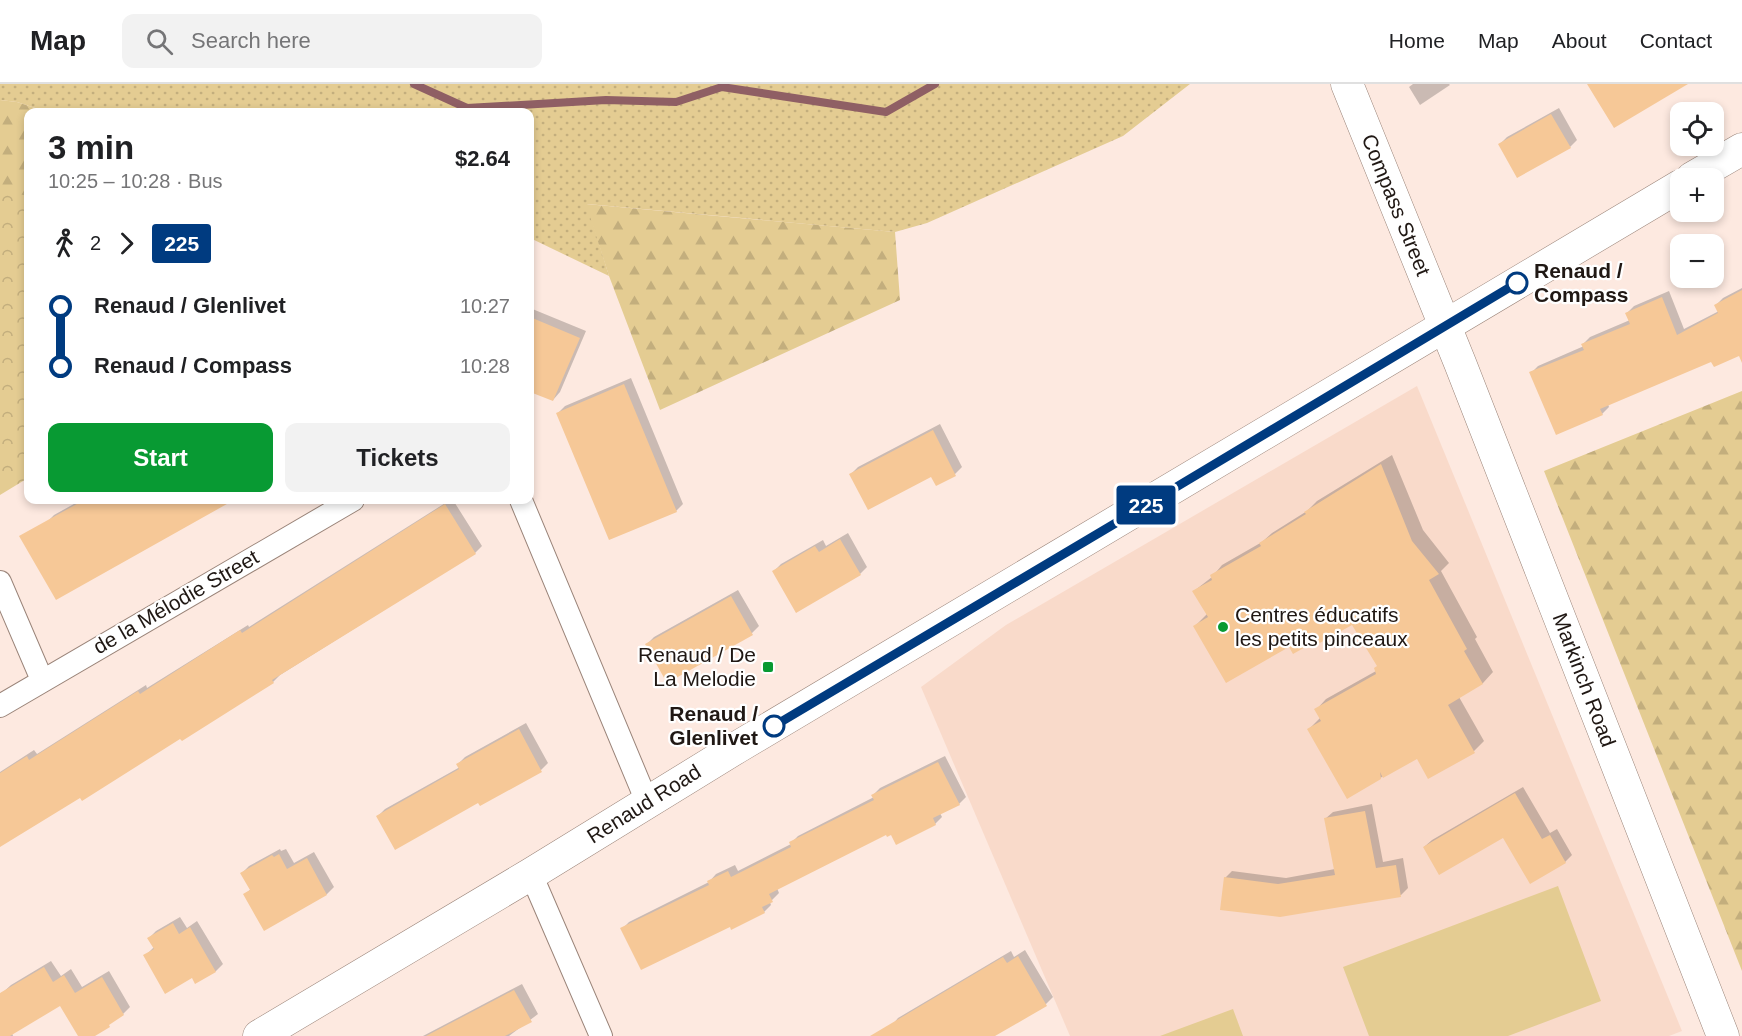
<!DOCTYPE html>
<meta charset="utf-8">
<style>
body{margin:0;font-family:Helvetica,sans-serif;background:#f2f2f2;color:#202124;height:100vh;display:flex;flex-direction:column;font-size:22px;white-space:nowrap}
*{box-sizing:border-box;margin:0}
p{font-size:20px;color:#757577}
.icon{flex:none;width:33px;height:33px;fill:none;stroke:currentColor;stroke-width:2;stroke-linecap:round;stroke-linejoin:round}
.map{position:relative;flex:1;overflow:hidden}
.sheet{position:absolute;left:24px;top:24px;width:510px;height:396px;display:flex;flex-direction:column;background:#fff;border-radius:12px;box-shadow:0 3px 9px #0003}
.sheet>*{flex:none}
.badge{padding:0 12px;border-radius:4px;font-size:21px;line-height:39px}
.buttons{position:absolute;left:1670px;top:18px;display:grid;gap:12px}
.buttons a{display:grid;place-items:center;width:54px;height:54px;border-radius:12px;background:#fff;box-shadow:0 3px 9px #0003;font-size:30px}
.map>.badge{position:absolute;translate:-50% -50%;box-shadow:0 0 0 3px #fff}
.legs{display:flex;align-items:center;gap:9px;height:66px;padding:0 24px;font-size:20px}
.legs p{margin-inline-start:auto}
.headline{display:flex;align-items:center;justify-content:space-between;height:102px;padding:0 24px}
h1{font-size:33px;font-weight:700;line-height:45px}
.button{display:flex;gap:12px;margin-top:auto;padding:12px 24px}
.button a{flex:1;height:69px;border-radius:12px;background:#089a33;color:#fff;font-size:24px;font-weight:700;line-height:69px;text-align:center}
.button a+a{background:#f2f2f2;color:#202124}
ul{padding:0 24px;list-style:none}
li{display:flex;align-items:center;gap:21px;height:60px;font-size:22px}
li i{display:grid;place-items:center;width:9px;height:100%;margin:0 8px;background:currentColor}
li i::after{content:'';width:15px;height:15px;margin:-8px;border:4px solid;border-radius:50%;background:#fff}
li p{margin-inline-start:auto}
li:first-child i{background:linear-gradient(#0000 50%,currentColor 0)}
li:last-child i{background:linear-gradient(currentColor 50%,#0000 0)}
header{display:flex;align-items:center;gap:36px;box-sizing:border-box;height:84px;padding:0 30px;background:#fff;border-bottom:2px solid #e0e0e0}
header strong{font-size:28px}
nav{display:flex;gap:33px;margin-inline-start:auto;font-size:21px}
.search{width:420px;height:54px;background:#f2f2f2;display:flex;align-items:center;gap:15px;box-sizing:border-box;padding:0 21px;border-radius:12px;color:#757577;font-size:22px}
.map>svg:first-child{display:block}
</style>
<header>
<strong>Map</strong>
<div class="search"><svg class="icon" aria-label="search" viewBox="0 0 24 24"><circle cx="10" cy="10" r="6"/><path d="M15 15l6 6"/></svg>Search here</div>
<nav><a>Home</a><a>Map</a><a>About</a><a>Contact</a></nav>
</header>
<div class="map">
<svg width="1742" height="952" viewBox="0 0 1742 952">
<defs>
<pattern id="grass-dots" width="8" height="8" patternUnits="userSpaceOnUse" patternTransform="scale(1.5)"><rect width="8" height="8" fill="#e4cc92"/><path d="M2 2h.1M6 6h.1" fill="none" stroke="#c3ae7d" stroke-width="1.8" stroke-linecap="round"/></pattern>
<pattern id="forest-firs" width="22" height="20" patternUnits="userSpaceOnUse" patternTransform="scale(1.5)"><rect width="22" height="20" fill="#e4cc92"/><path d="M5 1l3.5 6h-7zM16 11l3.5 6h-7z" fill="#c3ae7d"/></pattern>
<pattern id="park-crowns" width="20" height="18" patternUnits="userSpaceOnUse" patternTransform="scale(1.5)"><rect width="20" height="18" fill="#e4cc92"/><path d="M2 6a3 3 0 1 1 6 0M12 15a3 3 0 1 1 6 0" fill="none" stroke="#c3ae7d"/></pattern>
</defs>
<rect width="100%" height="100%" fill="#fde9e0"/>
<path fill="#f9daca" d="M1417 302 1682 947 1669 952H1070L921 603 1006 541Z"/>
<path fill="url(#grass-dots)" d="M0 0H1190L1123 52 927 139 895 148 587 120 609 192 530 154V28H47L17 18 0 16Z"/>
<path fill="url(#forest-firs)" d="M0 16 17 18 47 28H28V168L0 135Z
M586 120 895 148 900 216 660 326 609 192Z
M1742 307V887L1544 387Z"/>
<path fill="url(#park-crowns)" d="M0 106 28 112V394L0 411Z"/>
<path fill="#e4cc92" d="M1558 802 1601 917 1508 952H1369L1343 883Z
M1233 925 1243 952H1160Z"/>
<path fill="#0003" d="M1413 0H1449L1450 1 1420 21 1409 3Z
M1559 24 1577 56 1570 63 1500 60 1507 53Z
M1742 204V272L1739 270 1712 276 1608 320 1609 323 1602 330 1531 289 1538 282 1584 262 1583 260 1590 253 1630 236 1627 229 1634 222 1669 207 1684 245 1719 227 1716 221 1723 214Z
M530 224 586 247 560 308 553 316 530 306Z
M631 294 683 420 676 427 558 329 565 322Z
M940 340 962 383 955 390H851L858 383Z
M1392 371 1423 446 1449 479 1441 487 1477 553 1475 555 1493 588 1483 599 1459 613 1484 657 1474 667 1418 673 1380 694 1309 645 1320 634 1316 626 1326 615 1376 587 1378 582 1353 539 1317 555 1289 561 1195 542 1207 530 1194 507 1212 493 1222 481 1262 458 1272 449 1307 427 1317 417Z
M81 416H230L56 514 47 438 54 431Z
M450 416H453L482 462 475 469 280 591 273 598 0 761V688L34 666 37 670 146 601 147 604 248 541 249 543Z
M848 449 867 483 860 490 774 487 781 480 823 456 826 462Z
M738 506 759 542 752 549 647 560 654 553Z
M526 639 548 679 541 686 480 720 478 717 378 732 385 725 460 683 458 680 465 673Z
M945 672 966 713 959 720 940 729 942 733 935 740 887 749 777 804 779 809 770 818 771 821 764 828 731 841 622 845 629 838 709 798 716 790 735 781 738 787 791 760V759L798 752 874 713 873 711 880 704Z
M1523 703 1550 749 1557 745 1572 771 1565 778 1504 752 1424 763 1432 756Z
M1372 720 1383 778 1403 774 1408 804 1401 811 1280 832 1225 794 1232 787 1286 794 1335 785 1325 735 1333 728Z
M280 765 281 767 286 765 294 779 314 768 334 803 327 810 264 845 245 810 251 805 242 789 249 782Z
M180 833 187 844 197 837 223 880 216 887 196 898 192 892 145 872 154 863 149 854 156 847Z
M1025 866 1053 913 1046 920 992 952H883L898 934 1011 867 1014 873Z
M51 877 61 892 71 885 82 903 109 887 130 923 123 930 86 952H80L60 919 12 949 13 952H0V911L11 901Z
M522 900 538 930 509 952H423Z"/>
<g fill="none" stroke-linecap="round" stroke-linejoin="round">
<path stroke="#8f5f64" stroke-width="8" d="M414 0 467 24 606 16 676 18 722 3 886 28 935 0"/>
</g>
<path fill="#f6c897" d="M1587 0H1688L1614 44Z
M1551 30 1571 64 1517 94 1498 60Z
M1742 206V279L1739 272 1714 283 1711 278 1600 325 1603 331 1556 351 1529 288 1584 266 1581 260 1630 240 1625 229 1662 213 1677 251 1718 229 1714 221Z
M530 233 580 254 553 317 530 308Z
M624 300 677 428 609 456 556 329Z
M933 346 956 392 936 402 931 393 868 426 849 390Z
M1381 380 1412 457 1439 490 1429 496 1467 565 1464 567 1483 600 1448 621 1475 669 1428 695 1417 675 1383 694 1380 688 1381 695 1347 715 1307 645 1321 637 1314 625 1376 590 1374 584 1377 582 1352 541 1318 560 1316 557 1293 570 1289 563 1226 599 1193 542 1208 533 1192 507 1212 496 1210 491 1261 462 1259 459 1306 430 1304 428Z
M84 416H234L56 516 19 452Z
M445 420 476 470 272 596 274 599 182 657 180 655 82 717 80 714 0 763V689L27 672 29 676 138 607 140 610 240 546 242 549Z
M840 455 861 491 796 529 772 487 815 462 819 468Z
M731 512 753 551 667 599 645 560Z
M519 645 542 688 480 722 478 719 395 766 376 732 459 685 456 680Z
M938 678 960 721 933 734 936 741 896 761 891 751 887 753 886 751 769 810 773 818 762 823 765 829 731 846 730 843 641 886 620 844 709 801 707 797 728 787 731 793 791 763 789 758 874 716 871 711Z
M1515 709 1542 755 1550 751 1566 779 1530 800 1503 754 1439 791 1423 763Z
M1365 727 1376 784 1396 781 1401 813 1280 833 1220 826 1224 793 1278 800 1335 791 1324 734Z
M279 770 287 785 307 774 327 811 264 847 243 810 250 806 240 789 272 771 274 773Z
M173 839 179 850 190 843 216 888 195 900 192 894 165 910 143 871 154 865 147 854Z
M1018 872 1047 922 995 952H870L1003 873 1007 879Z
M44 883 53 898 64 891 75 909 102 893 124 931 109 941 110 943 95 952H78L60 922 10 952H0V909Z
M514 906 532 938 505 952H426Z"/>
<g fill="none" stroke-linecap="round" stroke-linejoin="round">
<defs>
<path id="street" d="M521 416 647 718
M0 498 42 596
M0 622 353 416
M531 790 601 952"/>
<path id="secondary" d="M1347 0 1460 279 1723 952
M1692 94 1742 65
M259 952 531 790 736 664 1680 102"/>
</defs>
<use href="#street" stroke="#9a8479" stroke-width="24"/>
<use href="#secondary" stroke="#9a8479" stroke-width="33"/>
<use href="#street" stroke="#fff" stroke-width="22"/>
<use href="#secondary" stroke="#fff" stroke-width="32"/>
</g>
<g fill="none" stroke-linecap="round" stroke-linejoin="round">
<defs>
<path id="line-1" d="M774 642 1173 405 1517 199"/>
</defs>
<use href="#line-1" stroke="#fff" stroke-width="14"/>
<use href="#line-1" stroke="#003b80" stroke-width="9"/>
</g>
<g fill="#fff" stroke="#003b80" stroke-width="3">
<circle cx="1517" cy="199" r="10"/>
<circle cx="774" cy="642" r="10"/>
</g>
<g fill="#089a33" stroke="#fff" stroke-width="2">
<circle cx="1223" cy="543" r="6"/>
<rect x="762" y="577" width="12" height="12" rx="3"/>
</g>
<g text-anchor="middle" stroke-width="4.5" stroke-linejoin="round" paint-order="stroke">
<g font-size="21" fill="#201814" stroke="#fff">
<text transform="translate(1396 121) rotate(68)" y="7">Compass Street</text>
<text transform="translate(176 518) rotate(-30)" y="7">de la Mélodie Street</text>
<text transform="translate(1584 596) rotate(69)" y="7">Markinch Road</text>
<text transform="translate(644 720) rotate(-32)" y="7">Renaud Road</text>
</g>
<g font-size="21" font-weight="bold" fill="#201814" stroke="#fff" text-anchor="start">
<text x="1534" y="194">Renaud /<tspan x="1534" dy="24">Compass</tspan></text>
<text x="758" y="637" text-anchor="end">Renaud /<tspan x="758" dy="24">Glenlivet</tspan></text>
</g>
<g font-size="21" fill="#201814" stroke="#fff" text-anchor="start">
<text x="1235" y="538">Centres éducatifs<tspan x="1235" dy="24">les petits pinceaux</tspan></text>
<text x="756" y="578" text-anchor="end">Renaud / De<tspan x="756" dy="24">La Melodie</tspan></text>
</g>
</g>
</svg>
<div class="buttons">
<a><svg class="icon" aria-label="locate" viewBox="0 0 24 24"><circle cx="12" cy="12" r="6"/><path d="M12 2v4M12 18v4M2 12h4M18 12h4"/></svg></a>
<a>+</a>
<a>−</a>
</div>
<b class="badge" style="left:1146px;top:421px;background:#003b80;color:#fff">225</b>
<section class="sheet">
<div class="headline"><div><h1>3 min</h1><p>10:25 – 10:28 · Bus</p></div><b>$2.64</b></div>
<div class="legs"><svg class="icon" aria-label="walk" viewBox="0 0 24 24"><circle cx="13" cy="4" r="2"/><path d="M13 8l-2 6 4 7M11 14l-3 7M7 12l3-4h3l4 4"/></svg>2<svg class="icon" aria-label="forward" viewBox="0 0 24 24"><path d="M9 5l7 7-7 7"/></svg><b class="badge" style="background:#003b80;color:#fff">225</b></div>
<ul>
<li><i style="color:#003b80"></i><b>Renaud / Glenlivet</b><p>10:27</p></li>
<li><i style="color:#003b80"></i><b>Renaud / Compass</b><p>10:28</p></li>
</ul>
<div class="button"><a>Start</a><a>Tickets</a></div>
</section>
</div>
